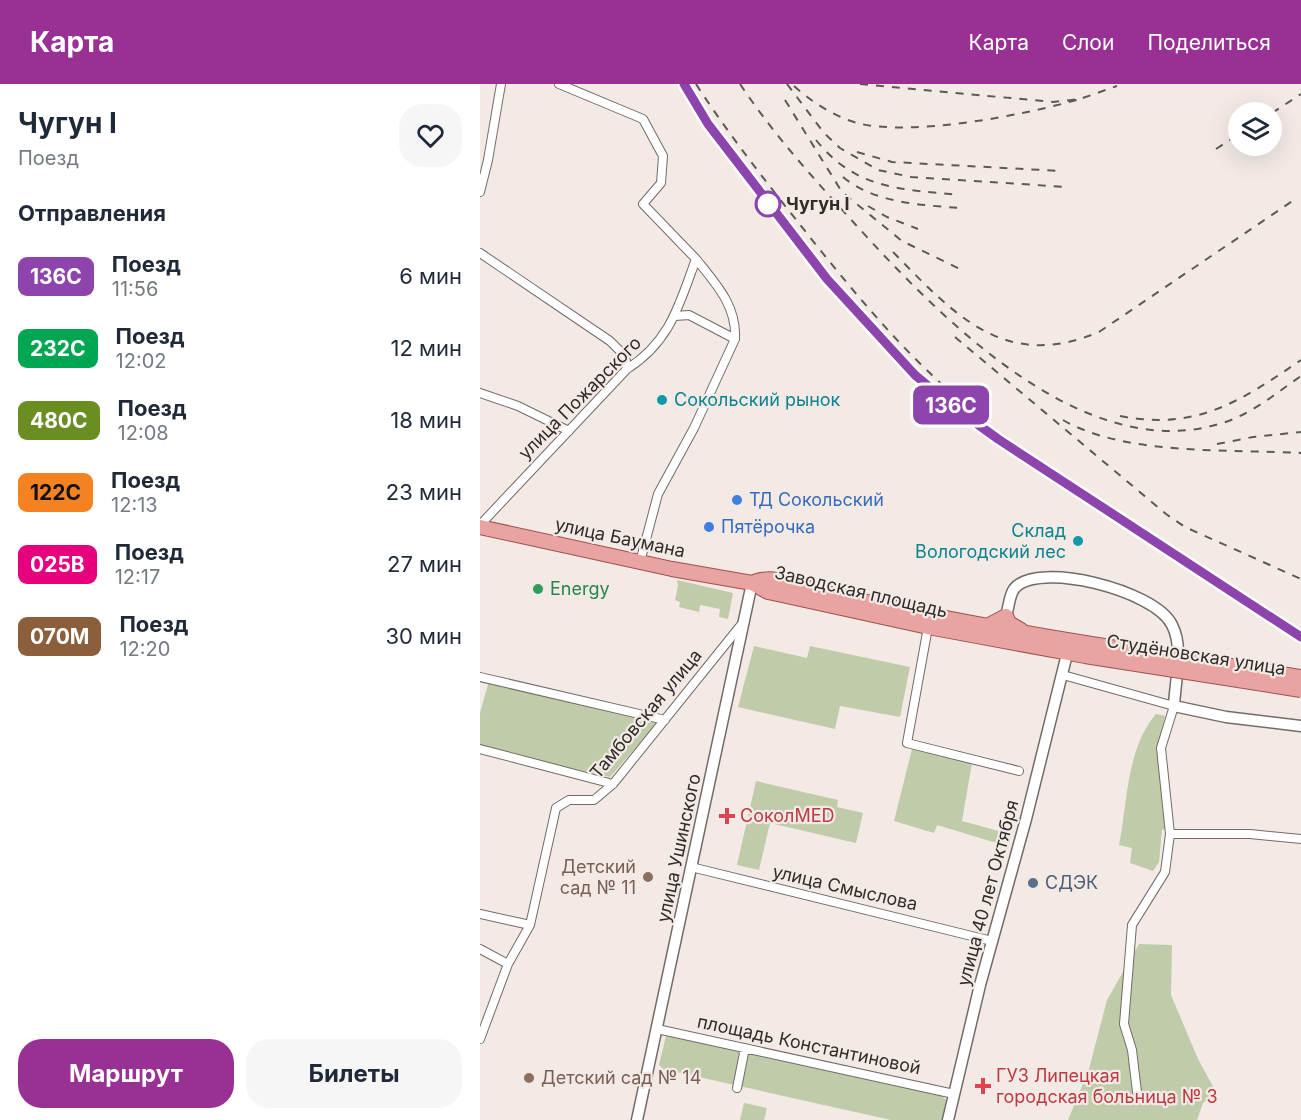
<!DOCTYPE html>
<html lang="ru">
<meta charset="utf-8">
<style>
body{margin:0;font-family:Inter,sans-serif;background:#f6f6f7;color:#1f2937;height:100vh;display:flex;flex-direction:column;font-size:22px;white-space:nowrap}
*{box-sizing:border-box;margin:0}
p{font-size:20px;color:#747a83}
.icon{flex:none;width:33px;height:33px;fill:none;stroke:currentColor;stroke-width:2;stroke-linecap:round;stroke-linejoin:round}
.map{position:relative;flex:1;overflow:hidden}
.drawer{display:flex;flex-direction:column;background:#fff;width:480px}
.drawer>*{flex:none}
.badge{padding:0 12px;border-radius:9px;font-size:21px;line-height:39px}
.controls{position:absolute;left:748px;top:18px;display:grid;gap:12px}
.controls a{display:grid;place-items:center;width:54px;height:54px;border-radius:50%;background:#fff;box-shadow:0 6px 24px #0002;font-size:30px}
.map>.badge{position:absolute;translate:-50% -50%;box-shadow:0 0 0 3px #fff}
h2{padding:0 18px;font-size:22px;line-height:54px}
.round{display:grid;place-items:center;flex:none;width:63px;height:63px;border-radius:24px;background:#f6f6f7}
.summary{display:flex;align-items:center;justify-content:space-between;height:102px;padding:0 18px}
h1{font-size:28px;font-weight:700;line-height:45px}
.button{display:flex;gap:12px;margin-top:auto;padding:12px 18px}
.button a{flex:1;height:69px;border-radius:24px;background:#993194;color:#fff;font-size:24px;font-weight:700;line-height:69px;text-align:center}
.button a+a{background:#f6f6f7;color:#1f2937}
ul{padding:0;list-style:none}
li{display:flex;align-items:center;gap:18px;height:72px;padding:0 18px}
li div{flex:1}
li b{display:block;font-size:22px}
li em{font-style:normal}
li .badge{min-width:66px;font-weight:700;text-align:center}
header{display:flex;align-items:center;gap:36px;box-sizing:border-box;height:84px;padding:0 30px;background:#993194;color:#fff}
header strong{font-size:28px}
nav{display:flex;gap:33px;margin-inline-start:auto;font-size:21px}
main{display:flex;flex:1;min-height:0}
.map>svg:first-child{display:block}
</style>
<header>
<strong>Карта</strong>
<nav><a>Карта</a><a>Слои</a><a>Поделиться</a></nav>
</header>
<main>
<section class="drawer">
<div class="summary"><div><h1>Чугун I</h1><p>Поезд</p></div><a class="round"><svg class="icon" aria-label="heart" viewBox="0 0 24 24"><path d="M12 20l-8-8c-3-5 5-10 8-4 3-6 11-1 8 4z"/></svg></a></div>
<h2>Отправления</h2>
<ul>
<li><span class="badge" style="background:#8e44ad;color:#fff">136С</span><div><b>Поезд</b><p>11:56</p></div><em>6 мин</em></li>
<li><span class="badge" style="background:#00a651;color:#fff">232C</span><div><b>Поезд</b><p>12:02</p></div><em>12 мин</em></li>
<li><span class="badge" style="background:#6b8e23;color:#fff">480С</span><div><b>Поезд</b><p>12:08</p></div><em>18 мин</em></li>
<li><span class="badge" style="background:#f58220;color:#111">122С</span><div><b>Поезд</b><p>12:13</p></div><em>23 мин</em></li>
<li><span class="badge" style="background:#e6007e;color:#fff">025В</span><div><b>Поезд</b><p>12:17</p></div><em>27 мин</em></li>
<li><span class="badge" style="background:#8b5e3c;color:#fff">070М</span><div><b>Поезд</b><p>12:20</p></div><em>30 мин</em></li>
</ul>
<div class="button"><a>Маршрут</a><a>Билеты</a></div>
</section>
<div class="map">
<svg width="821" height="1036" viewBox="0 0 821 1036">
<rect width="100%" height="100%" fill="#f3eae6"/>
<path fill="#bfcba9" d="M197 496 253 509 248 535 239 533 240 525 220 521 219 528 199 523 200 518 195 516 198 501Z
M274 562 327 574 330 562 430 583 420 633 360 622 355 645 258 623Z
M9 597 178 638 130 693 0 663V629Z
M676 630 685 632 678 664 687 744 682 746 679 778 673 787 650 779 652 764 639 761C648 717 646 665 676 630Z
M432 665 492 679 482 737 522 748 520 760 457 741 454 749 414 737Z
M276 697 358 716 357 723 383 729 376 759 290 739 279 786 257 781Z
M659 860 692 861 691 911 718 975 736 1008 723 1019 717 1036H588L609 985 627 916Z
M191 950 461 1011 466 1016 462 1036H411L183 985 179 981 186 952Z
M264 1019 287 1024 284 1036H260Z"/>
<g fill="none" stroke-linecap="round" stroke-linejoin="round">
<defs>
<path id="minor" d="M0 108 8 76 21 0
M0 169 130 257 145 272 147 285
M216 175C236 200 257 222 255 255
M0 309 38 322 89 347
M0 441 147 285C190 258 199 221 216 175L163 120 181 99 183 72 163 35 79 0
M160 478 178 410 214 344 255 255 209 231 195 232
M448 543 427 659 539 687
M583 591 694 622 681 664 690 750 685 788 652 841 644 940 652 966 657 1008
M0 593 185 636
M0 665 133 700
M690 750H770L821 755
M211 783 512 857
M0 830 50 841
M0 865 28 880
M177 945 474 1010
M0 955 28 880 50 841 76 724 89 716H114L133 700 261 541
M257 1004 265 964"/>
<path id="tertiary" d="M526 532C529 523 529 512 534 505 556 476 675 506 692 541 704 564 695 597 694 622L746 633 821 642
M157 1036 272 499
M468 1036 500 901 546 735 587 570"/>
<path id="primary" d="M0 443 192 485 272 499 288 508 302 511 448 543 605 572
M272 499C291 489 320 502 339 507 427 528 516 544 605 559
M509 541 526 532 529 539 541 546"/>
</defs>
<use href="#minor" stroke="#726b66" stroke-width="10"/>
<use href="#tertiary" stroke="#726b66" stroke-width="13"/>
<use href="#primary" stroke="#9f514e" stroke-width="16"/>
<use href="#minor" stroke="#fff" stroke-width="8"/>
<use href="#tertiary" stroke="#fff" stroke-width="10"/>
<use href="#primary" stroke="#e9a3a0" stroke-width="14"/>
<path stroke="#5d5956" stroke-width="2" stroke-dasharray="8 8" stroke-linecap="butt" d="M204 0 228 40 347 195 435 291 471 321 518 355 821 553
M216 0C249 51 287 99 325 147 376 211 426 272 489 324
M260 0C294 51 334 95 375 140 458 231 601 381 739 340 769 332 795 310 821 292
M307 0 344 49 360 64 398 86 431 93 587 103
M380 0 573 18 600 15 637 2
M314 2C332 18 353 32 377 39 432 53 545 31 600 15
M305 16 362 108 422 157 482 186
M792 29 821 10
M336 56C376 106 421 105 480 111
M736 65 759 50
M377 68 412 78 581 87
M363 93C394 119 441 121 480 124
M388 122 407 133 438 145
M413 168C474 230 524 288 619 248L814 116
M475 253 686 430 705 443 821 495
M640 332C717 347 761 317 821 276
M583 336C645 372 750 365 821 369
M737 360 773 353 821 348"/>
<defs>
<path id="primary-bridge" d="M605 559 821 593
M605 572 821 606"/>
</defs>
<use href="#primary-bridge" stroke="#9f514e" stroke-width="16" stroke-linecap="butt"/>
<use href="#primary-bridge" stroke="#e9a3a0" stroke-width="14"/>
</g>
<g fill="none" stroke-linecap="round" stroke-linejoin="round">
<defs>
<path id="line" d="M204 0 228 40 347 195 435 291 471 321 518 355 821 553"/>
</defs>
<use href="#line" stroke="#fff" stroke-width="14"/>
<use href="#line" stroke="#8e44ad" stroke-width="9"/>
</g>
<circle fill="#fff" stroke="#8e44ad" stroke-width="3" cx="288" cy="120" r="12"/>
<g fill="#0f9aa8" stroke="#f3eae6" stroke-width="2">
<circle cx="182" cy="316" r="6"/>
<circle cx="598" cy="457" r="6"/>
</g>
<g fill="#3f7fe0" stroke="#f3eae6" stroke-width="2">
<circle cx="257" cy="416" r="6"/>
<circle cx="229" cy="443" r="6"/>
</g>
<circle fill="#2e9e5b" stroke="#f3eae6" stroke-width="2" cx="58" cy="505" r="6"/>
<g fill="#e0444e" stroke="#f3eae6" stroke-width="2">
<path d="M244 723h6v6h6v6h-6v6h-6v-6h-6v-6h6z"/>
<path d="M500 993h6v6h6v6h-6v6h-6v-6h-6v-6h6z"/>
</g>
<g fill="#8d6e63" stroke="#f3eae6" stroke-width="2">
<circle cx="168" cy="793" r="6"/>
<circle cx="49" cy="994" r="6"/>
</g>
<circle fill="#5c6f8a" stroke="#f3eae6" stroke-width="2" cx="553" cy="799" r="6"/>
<g text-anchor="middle" stroke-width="4.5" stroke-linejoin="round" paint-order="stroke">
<g font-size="18" font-weight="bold" fill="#2f2c2a" stroke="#f3eae6" text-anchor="start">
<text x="306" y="126">Чугун I</text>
</g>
<g font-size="18" fill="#2f2c2a" stroke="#f3eae6">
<text transform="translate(100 314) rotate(-45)" y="6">улица Пожарского</text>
<text transform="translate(140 454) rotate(12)" y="6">улица Баумана</text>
<text transform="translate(381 508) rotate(13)" y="6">Заводская площадь</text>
<text transform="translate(716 571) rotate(9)" y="6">Студёновская улица</text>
<text transform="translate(166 630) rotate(-50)" y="6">Тамбовская улица</text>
<text transform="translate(199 764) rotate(-78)" y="6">улица Ушинского</text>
<text transform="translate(365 804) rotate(13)" y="6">улица Смыслова</text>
<text transform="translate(508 809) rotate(-75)" y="6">улица 40 лет Октября</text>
<text transform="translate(329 961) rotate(12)" y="6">площадь Константиновой</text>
</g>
<g font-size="18" fill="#0d838f" stroke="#f3eae6" text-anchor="start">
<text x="194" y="322">Сокольский рынок</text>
<text x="586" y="453" text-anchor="end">Склад<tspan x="586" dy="21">Вологодский лес</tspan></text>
</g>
<g font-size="18" fill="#366cbe" stroke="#f3eae6" text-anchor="start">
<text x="269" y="422">ТД Сокольский</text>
<text x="241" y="449">Пятёрочка</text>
</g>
<g font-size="18" fill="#27864d" stroke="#f3eae6" text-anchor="start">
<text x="70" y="511">Energy</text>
</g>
<g font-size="18" fill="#be3a42" stroke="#f3eae6" text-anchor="start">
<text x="260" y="738">СоколMED</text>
<text x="516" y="998">ГУЗ Липецкая<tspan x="516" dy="21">городская больница № 3</tspan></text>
</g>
<g font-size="18" fill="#785e54" stroke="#f3eae6" text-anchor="end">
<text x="156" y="789">Детский<tspan x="156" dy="21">сад № 11</tspan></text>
<text x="61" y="1000" text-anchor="start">Детский сад № 14</text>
</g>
<g font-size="18" fill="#4e5e75" stroke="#f3eae6" text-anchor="start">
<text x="565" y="805">СДЭК</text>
</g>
</g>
</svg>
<div class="controls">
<a><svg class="icon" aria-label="layers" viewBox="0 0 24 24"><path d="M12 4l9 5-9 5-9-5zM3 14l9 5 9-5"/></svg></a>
</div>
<b class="badge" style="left:471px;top:321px;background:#8e44ad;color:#fff">136С</b>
</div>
</main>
